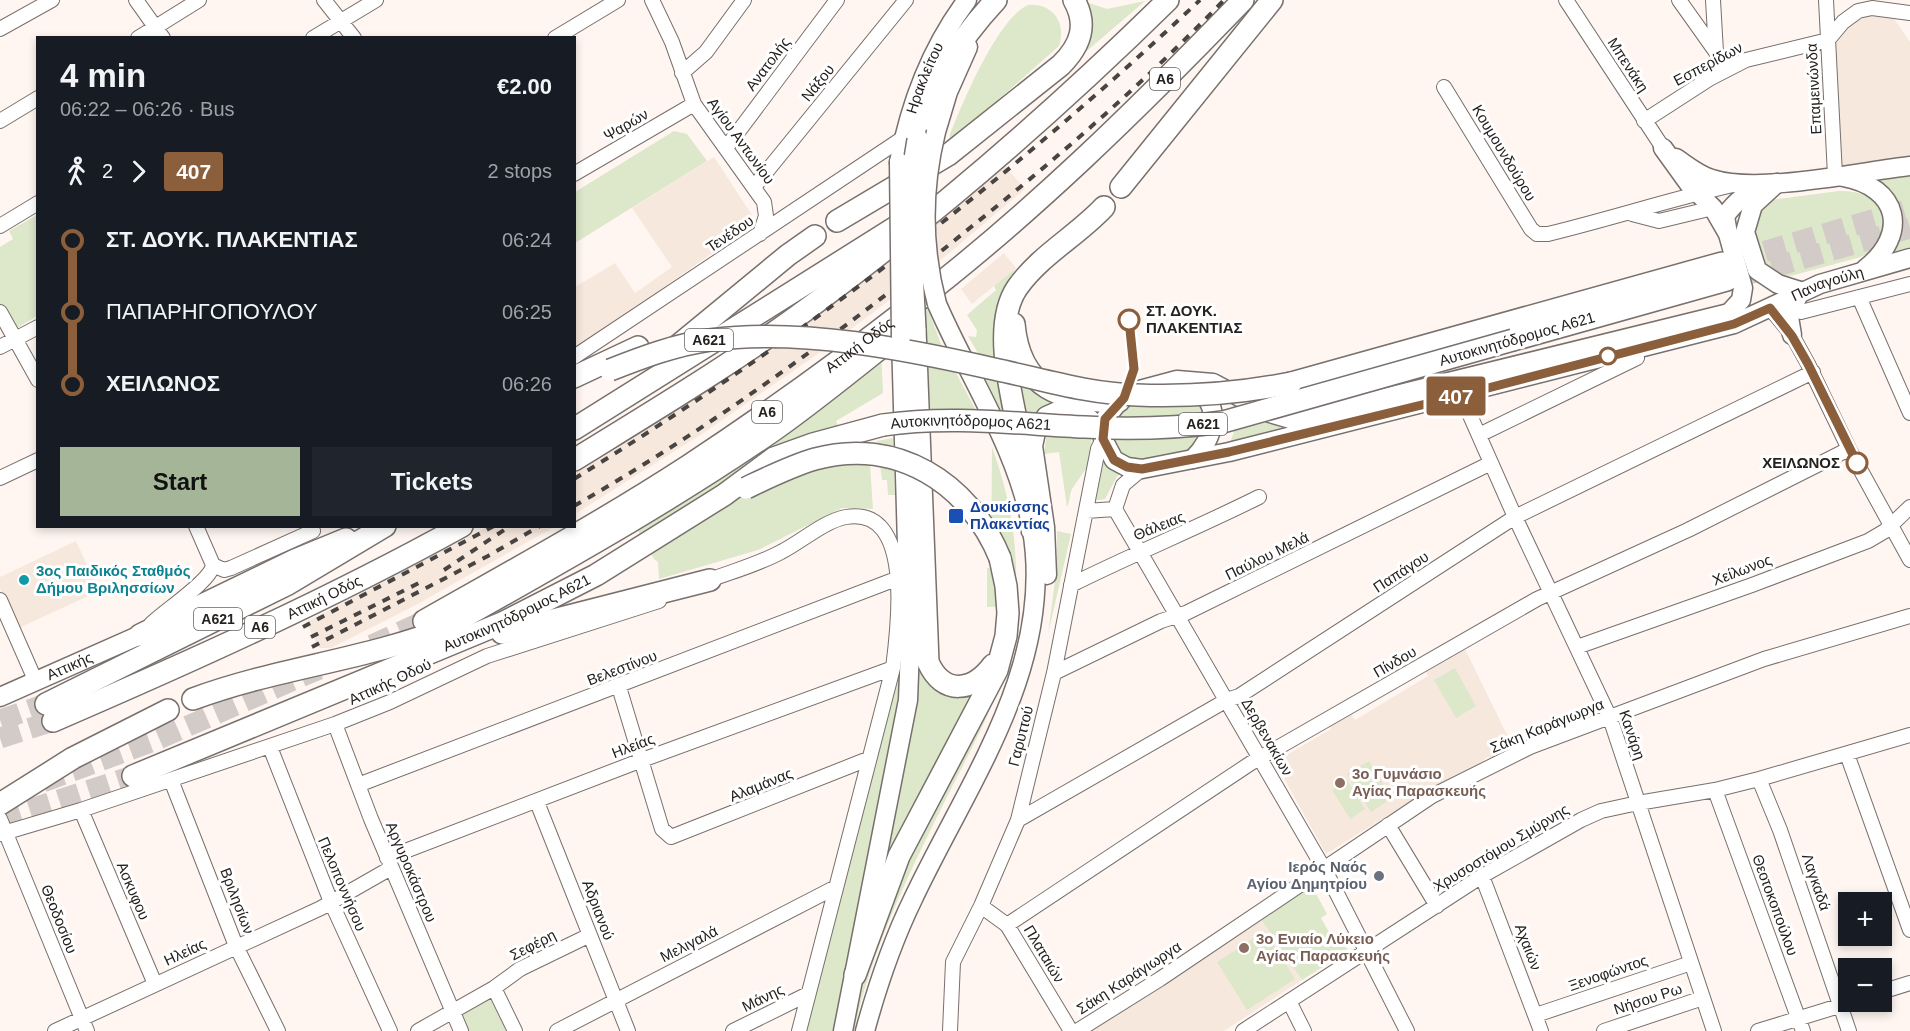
<!DOCTYPE html>
<meta charset="utf-8">
<style>
body{margin:0;font-family:Arial,sans-serif;background:#20242c;color:#f1f3f6;height:100vh;display:flex;flex-direction:column;font-size:22px;white-space:nowrap}
*{box-sizing:border-box;margin:0}
p{font-size:20px;color:#9ea1a6}
.icon{flex:none;width:33px;height:33px;fill:none;stroke:currentColor;stroke-width:2;stroke-linecap:round;stroke-linejoin:round}
.map{position:relative;flex:1;overflow:hidden}
.side{position:absolute;left:36px;top:36px;width:540px;height:492px;display:flex;flex-direction:column;background:#171b24;border-radius:0px;box-shadow:0 3px 9px #0003}
.side>*{flex:none}
.badge{padding:0 12px;border-radius:4px;font-size:21px;line-height:39px}
.buttons{position:absolute;left:1838px;top:892px;display:grid;gap:12px}
.buttons a{display:grid;place-items:center;width:54px;height:54px;border-radius:0px;background:#171b24;box-shadow:0 3px 9px #0003;font-size:30px}
.map>.badge{position:absolute;translate:-50% -50%;box-shadow:0 0 0 3px #fff}
.legs{display:flex;align-items:center;gap:9px;height:66px;padding:0 24px;font-size:20px}
.legs p{margin-inline-start:auto}
.headline{display:flex;align-items:center;justify-content:space-between;height:102px;padding:0 24px}
h1{font-size:33px;font-weight:600;line-height:45px}
.primary-button{display:flex;gap:12px;margin-top:auto;padding:12px 24px}
.primary-button a{flex:1;height:69px;border-radius:0px;background:#a4b598;color:#111;font-size:24px;font-weight:600;line-height:69px;text-align:center}
.primary-button a+a{background:#20242c;color:#f1f3f6}
ul{padding:0 24px;list-style:none}
li{display:flex;align-items:center;gap:21px;height:72px;font-size:22px}
li i{display:grid;place-items:center;width:9px;height:100%;margin:0 8px;background:currentColor}
li i::after{content:'';width:15px;height:15px;margin:-8px;border:4px solid;border-radius:50%;background:#171b24}
li p{margin-inline-start:auto}
li:first-child i{background:linear-gradient(#0000 50%,currentColor 0)}
li:last-child i{background:linear-gradient(currentColor 50%,#0000 0)}
.map>svg:first-child{display:block}
</style>
<div class="map">
<svg width="1910" height="1031" viewBox="0 0 1910 1031">
<rect width="100%" height="100%" fill="#fff6f1"/>
<path fill="#f7e8de" d="M1874 12 1893 17 1910 42V156L1837 167 1827 42 1845 21Z
M714 157 752 215 749 227 575 350V287L615 263 635 293 672 267 632 208Z
M1004 165 1025 189 923 275 815 356 705 432 575 514V473L686 402Z
M1004 253 1016 268 972 304 961 289Z
M487 527H554L416 605 331 648H319L306 622Z
M76 541 99 591 17 629 0 589V577Z
M1463 645 1514 749 1493 758 1487 757 1480 764 1406 804 1326 854 1275 762 1331 729 1328 725 1349 712 1355 720 1428 676 1424 668Z
M1258 915 1302 980 1224 1031H1080Z"/>
<path fill="#dde7ca" d="M1080 0 1107 9 1145 1 1082 55Z
M1028 5C1052 3 1067 22 1059 46L949 143 950 134C963 102 997 19 1028 5Z
M674 131 687 134 707 161 575 243V192Z
M1910 175V247L1893 252C1908 224 1900 200 1877 179Z
M1839 191C1887 189 1903 235 1861 257L1787 277C1780 276 1770 274 1766 268 1759 259 1752 227 1752 217L1771 200Z
M37 215V316L14 330 0 305V247L13 239 9 231Z
M1016 268C1003 288 996 307 996 330L1018 463 973 361 982 360 968 336 976 337 977 330 967 315 996 290 994 286Z
M921 290 942 347 980 418 921 415Z
M881 352 883 393 836 421 849 452 869 450 873 509 842 508 758 550 659 579 658 562 654 559 637 529Z
M1013 359 1057 400 1024 442Z
M1202 402 1207 426 1188 453C1170 457 1140 469 1123 456 1117 452 1113 443 1109 437L1111 423 1126 404Z
M1233 402 1286 429 1229 447 1236 425Z
M1087 429C1100 457 1088 465 1074 486 1069 492 1070 503 1067 507L1059 452 1044 454 1047 431Z
M893 438 895 495H888L887 480H882L877 441Z
M992 447C1012 503 1018 547 1016 606L987 607V568H991Z
M1104 462 1119 473 1105 499 1093 501Z
M1057 531 1071 534 1048 634 1057 566Z
M918 662 976 686 902 825 875 887Z
M1455 668 1476 706 1456 718 1434 680Z
M895 677H900L891 756 833 1031H806Z
M1002 677C989 718 968 755 949 793 911 869 872 947 854 1031H849L878 913Z
M1369 761 1392 798 1371 812 1347 774Z
M1347 780 1365 809 1350 819 1332 790Z
M1309 881 1327 914 1321 918 1333 939 1339 935 1348 951 1302 980 1258 915Z
M1265 931 1295 979 1247 1010 1217 962Z
M489 997 508 1031H464L457 1016Z"/>
<g fill="none" stroke-linecap="round" stroke-linejoin="round">
<path stroke="#d3cbc7" stroke-width="21" stroke-dasharray="21 10" stroke-linecap="butt" d="M1735 260 1910 209
M1742 276 1910 228
M372 645 424 621
M0 720 46 704
M0 738 53 721
M43 782 156 740 319 669
M0 819 133 776"/>
<defs>
<path id="minor" d="M136 0 163 38
M324 0 354 38
M652 0 672 42 694 104 764 202 766 216 760 234
M1566 0 1663 148
M1679 0 1716 52
M1713 0 1716 52 1728 68
M1826 0 1835 175
M0 29 52 0
M138 38 199 0
M313 38 376 0
M555 38 618 0
M682 73 706 52 744 0
M1444 87 1531 229 1537 234H1548C1610 219 1671 199 1733 185
M0 121 38 98
M1644 121 1709 79 1746 60 1828 40 1843 22 1858 11 1872 8 1910 13
M726 148 837 0
M574 174 694 104
M754 187 906 0
M1632 214 1659 221 1713 208
M0 226 38 203
M1859 297 1910 413
M1770 308 1792 335 1808 364 1849 449 1910 560
M0 312 38 380
M1801 312 1910 284
M0 347 38 327
M574 357 903 138
M1461 395 1515 517 1610 718 1714 1031
M1479 435 1637 358
M1142 469 1123 485 1115 509 1327 874 1407 1031
M0 478 38 460
M1086 511 1115 509
M196 526 213 565
M213 565 224 570 231 568 313 531
M704 582C730 572 757 565 781 552 801 542 824 521 846 517 915 505 898 629 893 668L799 1031
M1071 585C1133 554 1197 528 1259 497
M0 600 36 682
M151 624C165 610 211 581 213 565
M1577 647 1752 585 1868 541 1885 531 1910 507
M1054 673 1161 621 1186 613 1491 463
M619 687 662 829 671 837 868 759
M335 724 371 819 461 1031
M270 747 331 902 390 1031
M1847 754 1910 930
M1759 779 1780 830 1849 1031
M171 780 236 946 278 1031
M358 785 896 579
M1715 790 1803 1031
M537 802 628 1031
M81 810 155 984
M0 819 87 1031
M1018 820 1227 700 1239 696 1515 517 1813 372
M1388 825 1437 906
M0 834 81 810 335 724 390 702 487 656 659 601
M387 858 642 760 893 668
M1482 876 1541 1031
M981 906 1007 925 1251 763 1537 599 1688 530 1849 449
M1007 925 1071 1031
M494 988 515 1031
M1881 992 1910 983
M1289 1001 1304 1031
M1536 1015 1691 963
M55 1031 321 908 391 868
M418 1031 494 988 520 969 590 935
M557 1031 836 887
M733 1031 808 994
M950 1031 953 962 981 906 1018 820 1054 673 1098 449 1103 439
M1077 1031 1160 979 1432 796 1530 747 1764 659 1910 616
M1243 1031 1482 876 1581 820 1601 811 1638 803 1715 790 1759 779 1910 735
M1604 1031 1703 998
M1758 1031 1852 1002"/>
<g id="major">
<path d="M936 132 948 92 968 47"/>
<path id="s1" d="M1663 148 1689 184 1713 208 1728 234 1743 288 1741 300 1729 313 1294 420 1270 413 1213 383 1177 380 1136 391 1119 401 1105 419 1103 439 1114 460 1127 467 1142 469 1229 452 1734 324 1820 284 1910 258"/>
<path d="M1676 158C1688 166 1698 175 1712 179 1758 194 1858 172 1910 166"/>
<path id="s2" d="M899 162C910 104 931 48 967 0"/>
<path d="M1843 177C1899 187 1910 234 1865 269"/>
<path d="M1777 183 1753 205 1745 232 1757 270 1778 284 1800 291"/>
<path d="M1728 234 1725 216C1736 201 1746 193 1764 187"/>
<path d="M1792 335 1789 317 1800 291"/>
<path d="M1193 459C1213 439 1225 405 1194 388"/>
<path d="M1047 575 1045 527 1033 446 1036 432 1046 416 1064 408 1083 413 1103 431"/>
<path id="s3" d="M0 697 140 635"/>
<path d="M843 1031 908 700 910 648 901 338"/>
<path d="M865 1031C877 987 893 940 913 899 968 782 1055 666 1032 530 1018 449 969 378 937 304"/>
</g>
<g id="highway">
<path d="M918 140C932 83 956 43 996 0"/>
<path d="M1121 187 1272 0"/>
<path d="M837 221 948 155 1061 65C1081 45 1088 25 1074 0"/>
<path d="M1014 324C1020 389 1061 403 1119 401"/>
<path d="M915 329 928 662C943 696 973 692 993 665"/>
<path d="M1513 340 1727 280"/>
<path d="M675 348 788 255 815 236"/>
<path d="M574 377 638 347"/>
<path d="M1291 383 1722 263"/>
<path d="M574 429 896 227"/>
<path d="M574 460C655 410 737 361 814 304 939 212 1057 109 1168 0"/>
<path d="M1032 530C1038 462 980 343 1017 288 1040 255 1077 236 1104 207"/>
<path id="s4" d="M424 621C512 571 602 522 688 466 764 416 839 362 911 306 1030 215 1139 108 1243 0"/>
<path d="M441 630C554 566 667 504 774 430 815 401 854 369 893 338"/>
<path d="M502 633 710 580"/>
<path d="M140 635 295 560 346 539"/>
<path d="M193 699C276 668 366 660 449 627"/>
<path d="M46 704 288 584 385 526"/>
<path id="s5" d="M53 721C192 661 330 599 462 526"/>
<path id="s6" d="M133 776 502 623 596 575 724 495 774 458 813 444 883 425"/>
<path d="M0 804 73 758 168 710"/>
<path d="M855 975 899 856 997 670 1006 636 1008 613 1006 586 1000 558"/>
</g>
</defs>
<use href="#minor" stroke="#77706c" stroke-width="16"/>
<use href="#major" stroke="#77706c" stroke-width="21"/>
<use href="#highway" stroke="#77706c" stroke-width="24"/>
<use href="#minor" stroke="#fff" stroke-width="14"/>
<use href="#major" stroke="#fff" stroke-width="18"/>
<use href="#highway" stroke="#fff" stroke-width="21"/>
<path stroke="#484442" stroke-width="4" stroke-dasharray="8 8" stroke-linecap="butt" d="M574 479C801 339 1006 183 1200 0
M574 506C714 426 846 329 971 227 1060 156 1145 82 1224 0
M444 570 510 526
M303 627 494 526
M311 637 421 582
M312 647 488 556 540 526"/>
<defs>
<path id="major-bridge" d="M936 132C922 189 922 247 937 304
M899 162 901 338"/>
<g id="highway-bridge">
<path d="M915 329C912 266 906 202 918 140"/>
<path d="M610 370C643 357 675 345 710 340 801 328 906 349 994 369 1041 379 1089 394 1137 395 1189 397 1241 393 1291 383"/>
<path id="s7" d="M883 425C950 415 1018 424 1085 427 1132 430 1177 428 1223 422L1513 340"/>
<path d="M746 488C769 477 791 466 815 459 896 437 969 482 1000 558"/>
</g>
</defs>
<use href="#major-bridge" stroke="#77706c" stroke-width="21" stroke-linecap="butt"/>
<use href="#highway-bridge" stroke="#77706c" stroke-width="24" stroke-linecap="butt"/>
<use href="#major-bridge" stroke="#fff" stroke-width="18"/>
<use href="#highway-bridge" stroke="#fff" stroke-width="21"/>
</g>
<g fill="none" stroke-linecap="round" stroke-linejoin="round">
<defs>
<path id="line-1" d="M1129 320 1134 369 1124 398 1105 419 1103 439 1114 460 1127 467 1142 469 1229 452 1438 401 1734 324 1770 308 1792 336 1808 364 1857 463"/>
</defs>
<use href="#line-1" stroke="#fff" stroke-width="14"/>
<use href="#line-1" stroke="#8b5e3c" stroke-width="9"/>
</g>
<g fill="#fff" stroke="#8b5e3c" stroke-width="3">
<circle cx="1129" cy="320" r="10"/>
<circle cx="1608" cy="356" r="8"/>
<circle cx="1857" cy="463" r="10"/>
</g>
<rect fill="#1a4fb4" stroke="#fff" stroke-width="2" x="948" y="508" width="16" height="16" rx="3"/>
<circle fill="#0f9aa8" stroke="#fff" stroke-width="2" cx="24" cy="580" r="6"/>
<g fill="#8d6e63" stroke="#fff" stroke-width="2">
<circle cx="1340" cy="783" r="6"/>
<circle cx="1244" cy="948" r="6"/>
</g>
<circle fill="#6b7280" stroke="#fff" stroke-width="2" cx="1379" cy="876" r="6"/>
<g text-anchor="middle" stroke-width="6" stroke-linejoin="round" paint-order="stroke">
<g fill="#fff" stroke="#666462" stroke-width="1.5">
<rect x="1150" y="68" width="30" height="22" rx="4.5"/>
<rect x="685" y="329" width="48" height="22" rx="4.5"/>
<rect x="752" y="401" width="30" height="22" rx="4.5"/>
<rect x="1179" y="413" width="48" height="22" rx="4.5"/>
<rect x="194" y="608" width="48" height="22" rx="4.5"/>
<rect x="245" y="616" width="30" height="22" rx="4.5"/>
</g>
<g font-size="14" font-weight="bold" fill="#24211f">
<text x="1165" y="84">Α6</text>
<text x="709" y="345">Α621</text>
<text x="767" y="417">Α6</text>
<text x="1203" y="429">Α621</text>
<text x="218" y="624">Α621</text>
<text x="260" y="632">Α6</text>
</g>
<g font-size="15" fill="#24211f" stroke="#fff">
<text transform="translate(768 64) rotate(-53)" y="5">Ανατολής</text>
<text transform="translate(1708 64) rotate(-28)" y="5">Εσπερίδων</text>
<text transform="translate(1628 65) rotate(57)" y="5">Μπενάκη</text>
<text dy="5" stroke="none"><textPath href="#s2" startOffset="88">Ηρακλείτου</textPath></text>
<text transform="translate(818 83) rotate(-51)" y="5">Νάξου</text>
<text transform="translate(1814 89) rotate(-93)" y="5">Επαμεινώνδα</text>
<text transform="translate(626 125) rotate(-30)" y="5">Ψαρών</text>
<text transform="translate(741 141) rotate(54)" y="5">Αγίου Αντωνίου</text>
<text transform="translate(1504 153) rotate(59)" y="5">Κουμουνδούρου</text>
<text transform="translate(730 234) rotate(-34)" y="5">Τενέδου</text>
<text dy="5" stroke="none"><textPath href="#s1" startOffset="1638">Παναγούλη</textPath></text>
<text transform="translate(1517 339) rotate(-16)" y="5">Αυτοκινητόδρομος Α621</text>
<text dy="5" stroke="none"><textPath href="#s4" startOffset="516">Αττική Οδός</textPath></text>
<text dy="5" stroke="none"><textPath href="#s7" startOffset="88">Αυτοκινητόδρομος Α621</textPath></text>
<text transform="translate(1159 526) rotate(-22)" y="5">Θάλειας</text>
<text transform="translate(1267 556) rotate(-26)" y="5">Παύλου Μελά</text>
<text transform="translate(1742 570) rotate(-21)" y="5">Χείλωνος</text>
<text transform="translate(1401 572) rotate(-33)" y="5">Παπάγου</text>
<text dy="5" stroke="none"><textPath href="#s5" startOffset="298">Αττική Οδός</textPath></text>
<text dy="5" stroke="none"><textPath href="#s6" startOffset="417">Αυτοκινητόδρομος Α621</textPath></text>
<text transform="translate(1395 662) rotate(-30)" y="5">Πίνδου</text>
<text dy="5" stroke="none"><textPath href="#s3" startOffset="76">Αττικής</textPath></text>
<text transform="translate(622 668) rotate(-21)" y="5">Βελεστίνου</text>
<text transform="translate(390 682) rotate(-25)" y="5">Αττικής Οδού</text>
<text transform="translate(1547 726) rotate(-22)" y="5">Σάκη Καράγιωργα</text>
<text transform="translate(1632 735) rotate(71)" y="5">Κανάρη</text>
<text transform="translate(1021 736) rotate(-76)" y="5">Γαρυττού</text>
<text transform="translate(1267 737) rotate(60)" y="5">Δερβενακίων</text>
<text transform="translate(633 746) rotate(-21)" y="5">Ηλείας</text>
<text transform="translate(761 785) rotate(-22)" y="5">Αλαμάνας</text>
<text transform="translate(1501 848) rotate(-31)" y="5">Χρυσοστόμου Σμύρνης</text>
<text transform="translate(411 872) rotate(67)" y="5">Αργυροκάστρου</text>
<text transform="translate(1816 882) rotate(71)" y="5">Λαγκαδά</text>
<text transform="translate(342 884) rotate(67)" y="5">Πελοποννήσου</text>
<text transform="translate(133 891) rotate(67)" y="5">Ασκυφου</text>
<text transform="translate(237 901) rotate(69)" y="5">Βριλησίων</text>
<text transform="translate(1775 905) rotate(70)" y="5">Θεοτοκοπούλου</text>
<text transform="translate(598 910) rotate(69)" y="5">Αδριανού</text>
<text transform="translate(59 919) rotate(68)" y="5">Θεοδοσίου</text>
<text transform="translate(689 944) rotate(-27)" y="5">Μελιγαλά</text>
<text transform="translate(533 945) rotate(-27)" y="5">Σεφέρη</text>
<text transform="translate(1528 947) rotate(69)" y="5">Αχαιών</text>
<text transform="translate(185 952) rotate(-25)" y="5">Ηλείας</text>
<text transform="translate(1044 954) rotate(59)" y="5">Πλαταιών</text>
<text transform="translate(1608 973) rotate(-19)" y="5">Ξενοφώντος</text>
<text transform="translate(1129 978) rotate(-33)" y="5">Σάκη Καράγιωργα</text>
<text transform="translate(763 998) rotate(-26)" y="5">Μάνης</text>
<text transform="translate(1648 999) rotate(-18)" y="5">Νήσου Ρω</text>
</g>
<g font-size="15" font-weight="bold" fill="#24211f" stroke="#fff" text-anchor="start">
<text x="1146" y="316">ΣΤ. ΔΟΥΚ.<tspan x="1146" dy="17">ΠΛΑΚΕΝΤΙΑΣ</tspan></text>
<text x="1840" y="468" text-anchor="end">ΧΕΙΛΩΝΟΣ</text>
</g>
<g font-size="15" font-weight="bold" fill="#164399" stroke="#fff" text-anchor="start">
<text x="970" y="512">Δουκίσσης<tspan x="970" dy="17">Πλακεντίας</tspan></text>
</g>
<g font-size="15" font-weight="bold" fill="#0d838f" stroke="#fff" text-anchor="start">
<text x="36" y="576">3ος Παιδικός Σταθμός<tspan x="36" dy="17">Δήμου Βριλησσίων</tspan></text>
</g>
<g font-size="15" font-weight="bold" fill="#785e54" stroke="#fff" text-anchor="start">
<text x="1352" y="779">3ο Γυμνάσιο<tspan x="1352" dy="17">Αγίας Παρασκευής</tspan></text>
<text x="1256" y="944">3ο Ενιαίο Λύκειο<tspan x="1256" dy="17">Αγίας Παρασκευής</tspan></text>
</g>
<g font-size="15" font-weight="bold" fill="#5b616d" stroke="#fff" text-anchor="end">
<text x="1367" y="872">Ιερός Ναός<tspan x="1367" dy="17">Αγίου Δημητρίου</tspan></text>
</g>
</g>
</svg>
<div class="buttons">
<a>+</a>
<a>−</a>
</div>
<b class="badge" style="left:1456px;top:396px;background:#8b5e3c;color:#fff">407</b>
<section class="side">
<div class="headline"><div><h1>4 min</h1><p>06:22 – 06:26 · Bus</p></div><b>€2.00</b></div>
<div class="legs"><svg class="icon" aria-label="walk" viewBox="0 0 24 24"><circle cx="13" cy="4" r="2"/><path d="M13 8l-2 6 4 7M11 14l-3 7M7 12l3-4h3l4 4"/></svg>2<svg class="icon" aria-label="forward" viewBox="0 0 24 24"><path d="M9 5l7 7-7 7"/></svg><b class="badge" style="background:#8b5e3c;color:#fff">407</b><p>2 stops</p></div>
<ul>
<li><i style="color:#8b5e3c"></i><b>ΣΤ. ΔΟΥΚ. ΠΛΑΚΕΝΤΙΑΣ</b><p>06:24</p></li>
<li><i style="color:#8b5e3c"></i><span>ΠΑΠΑΡΗΓΟΠΟΥΛΟΥ</span><p>06:25</p></li>
<li><i style="color:#8b5e3c"></i><b>ΧΕΙΛΩΝΟΣ</b><p>06:26</p></li>
</ul>
<div class="primary-button"><a>Start</a><a>Tickets</a></div>
</section>
</div>
